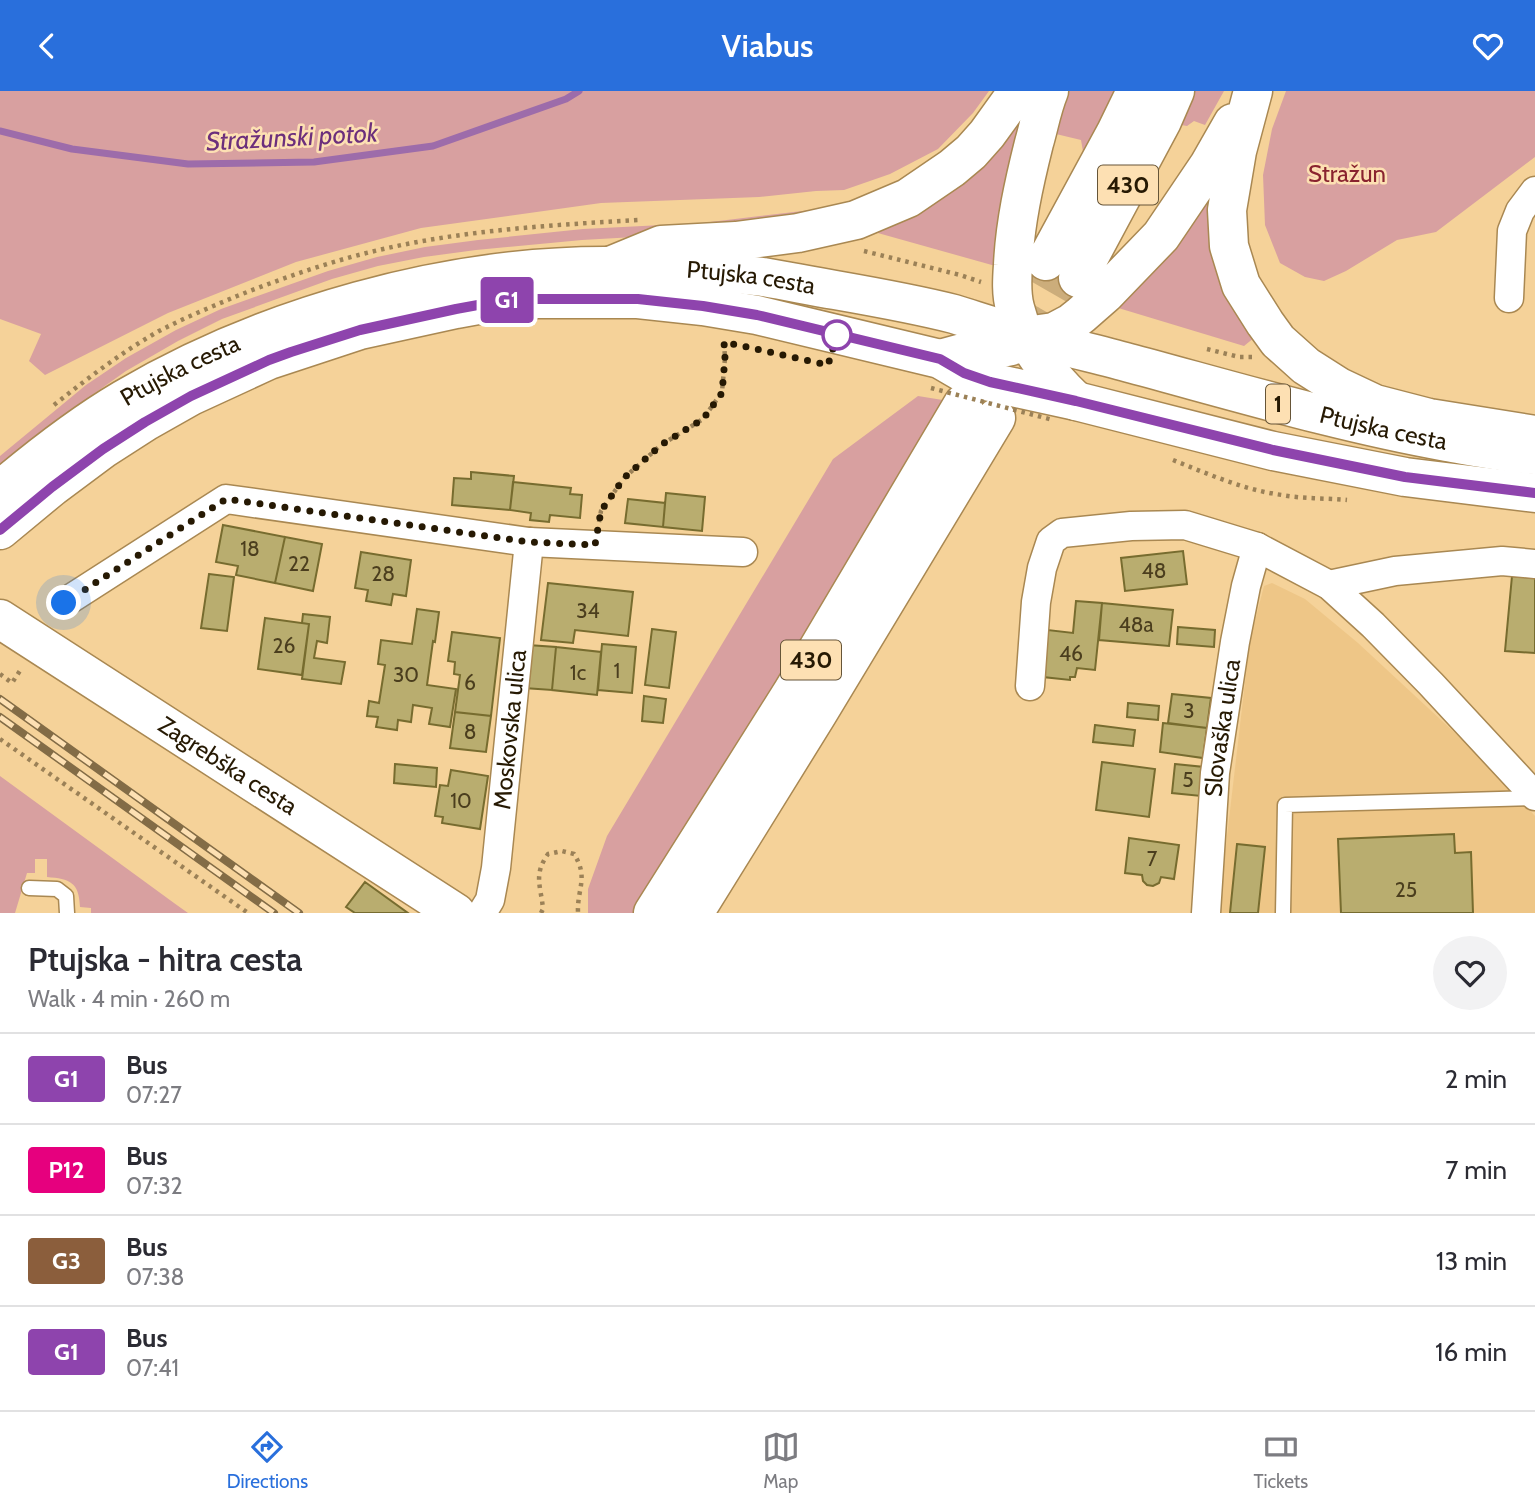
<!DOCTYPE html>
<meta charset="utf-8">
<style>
body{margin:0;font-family:Cabin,sans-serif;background:#f2f2f3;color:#2b2b33;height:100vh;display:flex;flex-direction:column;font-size:26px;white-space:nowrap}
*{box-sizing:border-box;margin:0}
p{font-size:23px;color:#7c7c81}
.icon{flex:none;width:38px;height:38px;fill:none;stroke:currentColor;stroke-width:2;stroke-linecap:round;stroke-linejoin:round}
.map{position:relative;height:822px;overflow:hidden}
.details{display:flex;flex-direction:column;background:#fff;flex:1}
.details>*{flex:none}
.badge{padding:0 14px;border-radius:5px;font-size:24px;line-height:46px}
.you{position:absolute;width:35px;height:35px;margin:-18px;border:5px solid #fff;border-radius:50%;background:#1a73e8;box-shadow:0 0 0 10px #1a73e833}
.map>.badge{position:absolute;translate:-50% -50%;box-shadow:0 0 0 4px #fff}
.round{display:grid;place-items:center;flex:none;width:74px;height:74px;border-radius:37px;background:#f2f2f3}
.head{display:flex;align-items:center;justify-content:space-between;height:119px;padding:0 28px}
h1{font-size:33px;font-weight:600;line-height:52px}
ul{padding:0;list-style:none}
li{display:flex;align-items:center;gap:21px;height:91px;padding:0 28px;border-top:2px solid #e1e1e2}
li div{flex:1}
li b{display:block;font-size:26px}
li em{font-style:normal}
li .badge{min-width:77px;font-weight:700;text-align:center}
header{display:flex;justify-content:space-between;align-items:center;height:91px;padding:0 28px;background:#296fdc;color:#fff;font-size:32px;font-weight:600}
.tabs{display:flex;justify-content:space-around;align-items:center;height:98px;border-top:2px solid #e1e1e2;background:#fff;font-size:19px;color:#7c7c81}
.tabs a{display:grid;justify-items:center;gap:4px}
.tabs .active{color:#296fdc}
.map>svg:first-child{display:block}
</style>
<header><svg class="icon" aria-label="back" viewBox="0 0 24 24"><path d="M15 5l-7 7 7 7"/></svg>Viabus<svg class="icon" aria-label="heart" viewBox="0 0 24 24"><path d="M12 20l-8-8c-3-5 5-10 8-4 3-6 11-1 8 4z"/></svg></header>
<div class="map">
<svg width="1535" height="822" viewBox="0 0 1535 822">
<rect width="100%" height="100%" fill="#f5d299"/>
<path fill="#eec687" d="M1272 492 1305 508 1358 552 1482 667 1535 725V822H1218L1250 549 1264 495Z"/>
<path fill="#d8a0a0" d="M0 0H989L973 22 938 58 890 83 844 99 816 100 759 106 601 112 421 137 296 171 168 222 45 284 29 270 41 243 0 228Z
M1069 0H1122L1085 72 1081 49 1056 43Z
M1192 0H1224L1205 34 1194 30 1187 35 1176 33Z
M1286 0H1535V66L1436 141 1397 149 1346 180 1324 190 1305 186 1280 172 1265 134 1263 84 1272 38Z
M1027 11 999 176 860 137Z
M1224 77 1265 238 1244 255 1115 216Z
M811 119H815L705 142 582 149 476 159 424 166 378 175 332 188 222 228 178 250 126 280 81 312 0 381V365L86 294 126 267 176 239 221 218 328 180 377 166 425 156 478 149 583 138 702 132Z
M918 305 955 311 644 822H588V798L607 745 833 368Z
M0 685 174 812 188 822H91V817L80 816C79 791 70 788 47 786V768H35V782H27L15 822H0Z"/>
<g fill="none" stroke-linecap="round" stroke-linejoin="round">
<path stroke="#9d6caa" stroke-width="7" d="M0 40 72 58 188 73 314 71 433 55 566 8 579 0"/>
</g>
<path fill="#b9ad6f" stroke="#776c2f" stroke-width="2" d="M471 381 514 385 510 419 452 414 454 387 471 388Z
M513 391 571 397 570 403 582 404 580 427 550 424 549 431 530 429 531 422 510 419Z
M666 402 705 406 702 440 663 436Z
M628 408 665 412 663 436 625 432Z
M223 434 285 446 275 492 236 484 238 475 216 471Z
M285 446 322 453 313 500 275 492Z
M1183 460 1187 493 1125 500 1121 467Z
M361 461 411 469 406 505 393 503 391 514 366 510 368 499 355 497Z
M209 483 234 486 227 540 201 537Z
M1512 485 1535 487V562L1505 560Z
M548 492 633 501 628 545 575 539 573 552 541 549Z
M1076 510 1102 512 1095 579 1077 577 1075 586H1070V589L1043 586 1048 539 1073 542Z
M1102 512 1173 519 1169 555 1099 549Z
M417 518 439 521 435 551 433 550 427 594 456 598 450 636 429 633 432 617 413 614 411 631 398 629 397 639 376 636 378 626 367 625 369 610 379 612 385 574 378 573 381 549 412 553Z
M303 523 330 526 327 552 317 550 314 567 345 571 341 593 302 588 309 533 302 532Z
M265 527 309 533 302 584 258 578Z
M1178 536 1215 539 1214 556 1177 553Z
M652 538 676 541 669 597 645 594Z
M452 541 500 547 491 625 455 621 460 584 454 583 455 571 448 570Z
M602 553 636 556 632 602 598 599Z
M528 554 556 556 552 599 524 597Z
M556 556 601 561 597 604 552 599Z
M1172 603 1211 607 1207 637 1168 632Z
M644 605 666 608 663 632 642 630Z
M1128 612 1159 615 1158 629 1127 626Z
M455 621 491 625 486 661 450 657Z
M1163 632 1207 637 1203 667 1160 661Z
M1095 634 1135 639 1133 655 1093 651Z
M1102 671 1155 678 1149 726 1096 719Z
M395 673 437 677 436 696 394 692Z
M1175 673 1204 676 1201 705 1172 702Z
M451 679 488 685 480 738 442 732 443 726 435 725 440 694 448 695Z
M1454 743 1455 762 1471 761 1473 822H1341L1338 748Z
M1129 747 1179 754 1174 788 1161 786 1159 792 1153 795 1147 794 1143 790 1142 784 1125 782Z
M1237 753 1265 756 1258 822H1230Z
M365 791 408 822H355L346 816Z"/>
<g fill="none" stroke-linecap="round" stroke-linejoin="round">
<path stroke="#ccad7b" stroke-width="38" stroke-dasharray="38 19" stroke-linecap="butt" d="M1005 241 1046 170
M1036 259 1078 187"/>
<defs>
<path id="lane" d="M29 797 57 798 66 805 67 822
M1283 822 1285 714 1535 707"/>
<g id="street">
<path d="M1509 207 1512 140 1520 120 1535 100"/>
<path d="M1329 494 1395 480 1502 470 1535 473"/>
<path d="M64 512 226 408 529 451 743 461"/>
<path d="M1030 595 1036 511 1042 477 1051 450 1062 442 1131 435 1185 434 1257 456 1329 494 1373 534 1431 593 1535 705"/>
<path id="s1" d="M482 822 490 809 496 777 529 451"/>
<path id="s2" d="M1206 822 1215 682 1235 551 1246 495 1257 456"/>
</g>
<g id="secondary">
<path id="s3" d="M0 528 456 822"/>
</g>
<g id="primary">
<path id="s4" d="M0 399C39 366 80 334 124 308 265 225 447 174 610 175 661 176 713 180 763 186 787 190 811 195 835 199 875 206 915 213 954 223 977 230 1000 238 1024 244 1060 255 1097 263 1133 273 1237 301 1341 332 1447 351 1476 356 1505 362 1535 364"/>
<path d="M0 439 52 396 103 358 145 331 191 305 269 269 360 239 456 218 511 208H638L703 215 757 224 940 268 964 282 990 291 1076 310 1273 360 1405 386 1535 402"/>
</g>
<path id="highway" d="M1049 0C1042 17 1039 35 1034 52 1024 92 1015 132 1013 174 1012 188 1011 203 1015 217 1024 254 1049 284 1076 310
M1253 0 1237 60 1227 119 1229 155 1241 194 1265 232 1278 250 1306 275 1339 296 1375 313 1429 327 1535 344
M1046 170 1116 41 1136 0
M610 175 661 154 736 150 798 142 856 129 908 107 952 77 971 61 987 43 1018 0
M1078 187 1162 30 1175 0
M940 268 962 262 981 261 1011 255 1025 245 1054 241 1071 232 1081 224 1105 203 1161 145 1209 74 1233 32
M653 822 793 600 963 313
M694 822 818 622 996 327"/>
</defs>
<use href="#lane" stroke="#a98852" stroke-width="17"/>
<use href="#street" stroke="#a98852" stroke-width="31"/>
<use href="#secondary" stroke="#a98852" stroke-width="41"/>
<use href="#primary" stroke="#a98852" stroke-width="41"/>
<use href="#highway" stroke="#a98852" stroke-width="41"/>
<path stroke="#9b8157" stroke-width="4.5" stroke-dasharray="3.5 5" stroke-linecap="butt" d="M864 160 960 184 981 191
M1207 258 1239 266H1253
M54 314C88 287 122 261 159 240 184 227 211 216 237 205 283 187 331 170 379 159 464 139 552 134 639 129
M1173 369C1208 383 1244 399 1282 404 1303 408 1326 407 1347 409
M599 431 601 420 624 387 661 354 703 328 722 301 725 267 724 251
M0 583 12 592 21 578
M0 648 248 822
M541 822 543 818C541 795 533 784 548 763L562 760 574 763C589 787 577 797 578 822"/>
<use href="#lane" stroke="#fff" stroke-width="14"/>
<use href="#street" stroke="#fff" stroke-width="28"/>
<use href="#secondary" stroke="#fff" stroke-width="38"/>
<use href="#primary" stroke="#fff" stroke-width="38"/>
<use href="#highway" stroke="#fff" stroke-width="38"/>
<defs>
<path id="rail" d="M0 608 299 822
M0 626 274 822"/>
</defs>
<use href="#rail" stroke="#836c46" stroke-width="8"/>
<use href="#rail" stroke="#fde0b3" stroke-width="5" stroke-dasharray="16" stroke-linecap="butt"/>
<path stroke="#9b8157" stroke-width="4.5" stroke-dasharray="3.5 5" stroke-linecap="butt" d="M931 297 1053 329"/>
</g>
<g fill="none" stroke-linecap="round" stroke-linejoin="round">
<defs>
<path id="line" d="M0 439 52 396 103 358 145 331 191 305 269 269 291 261 360 239 456 218 511 208H638L703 215 757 224 940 268 964 282 990 291 1076 310 1273 359 1405 386 1535 402"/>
</defs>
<use href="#line" stroke="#fff" stroke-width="16"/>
<use href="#line" stroke="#8e44ad" stroke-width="10"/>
<path stroke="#261903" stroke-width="7" stroke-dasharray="0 12.6" d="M64 512 226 408 529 451 595 454 601 420 624 387 661 354 703 328 722 302 725 267 724 251 828 274 837 244"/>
</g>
<circle fill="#fff" stroke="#8e44ad" stroke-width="3.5" cx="837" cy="244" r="14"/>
<g text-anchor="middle" stroke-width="5" stroke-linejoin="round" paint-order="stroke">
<g font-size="21" fill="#4b3e1e">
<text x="250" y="465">18</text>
<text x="299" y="480">22</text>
<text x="1154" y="487">48</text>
<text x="383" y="490">28</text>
<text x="588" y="527">34</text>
<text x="1136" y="541">48a</text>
<text x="284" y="562">26</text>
<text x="1071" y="570">46</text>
<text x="617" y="587">1</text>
<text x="578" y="589">1c</text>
<text x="406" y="591">30</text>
<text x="470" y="599">6</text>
<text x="1189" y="627">3</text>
<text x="470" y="648">8</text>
<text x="1188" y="696">5</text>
<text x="461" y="717">10</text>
<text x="1152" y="775">7</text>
<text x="1406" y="806">25</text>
</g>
<g fill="#fde0b3" stroke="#665538" stroke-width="2">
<rect x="1098" y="74.5" width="60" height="39" rx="5"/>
<rect x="1266" y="293.5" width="24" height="39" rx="5"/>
<rect x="781" y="549.5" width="60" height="39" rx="5"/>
</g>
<g font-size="23" font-weight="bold" fill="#261903">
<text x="1128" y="102">430</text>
<text x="1278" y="321">1</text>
<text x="811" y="577">430</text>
</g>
<g font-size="24" fill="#89232f" stroke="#fde0b3">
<text x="1347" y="91">Stražun</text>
</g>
<g font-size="24" fill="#261903" stroke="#fde0b3">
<text dy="8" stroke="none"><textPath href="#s4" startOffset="805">Ptujska cesta</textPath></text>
<text dy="8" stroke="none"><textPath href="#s4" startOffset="217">Ptujska cesta</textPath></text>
<text dy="8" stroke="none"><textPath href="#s4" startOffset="1456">Ptujska cesta</textPath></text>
<text dy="8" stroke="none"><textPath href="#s1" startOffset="187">Moskovska ulica</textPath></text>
<text dy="8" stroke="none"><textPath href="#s2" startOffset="186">Slovaška ulica</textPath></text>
<text dy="8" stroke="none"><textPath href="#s3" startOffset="271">Zagrebška cesta</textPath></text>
</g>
<g font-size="26" font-style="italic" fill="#6c2f7c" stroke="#fde0b3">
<text transform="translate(292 46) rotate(-3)" y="9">Stražunski potok</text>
</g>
</g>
</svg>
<div class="you" style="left:64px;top:512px"></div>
<b class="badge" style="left:507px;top:209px;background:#8e44ad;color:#fff">G1</b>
</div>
<section class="details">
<div class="head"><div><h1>Ptujska - hitra cesta</h1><p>Walk · 4 min · 260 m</p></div><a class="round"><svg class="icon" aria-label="heart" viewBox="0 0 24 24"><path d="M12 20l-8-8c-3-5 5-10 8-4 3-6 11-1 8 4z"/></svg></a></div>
<ul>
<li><span class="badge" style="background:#8e44ad;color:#fff">G1</span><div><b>Bus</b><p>07:27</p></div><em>2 min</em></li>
<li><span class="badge" style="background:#e6007e;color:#fff">P12</span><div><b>Bus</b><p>07:32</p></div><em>7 min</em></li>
<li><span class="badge" style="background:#8b5e3c;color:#fff">G3</span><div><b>Bus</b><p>07:38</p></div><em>13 min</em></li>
<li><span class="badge" style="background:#8e44ad;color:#fff">G1</span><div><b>Bus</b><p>07:41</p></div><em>16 min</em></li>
</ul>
</section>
<nav class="tabs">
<a class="active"><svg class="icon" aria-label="directions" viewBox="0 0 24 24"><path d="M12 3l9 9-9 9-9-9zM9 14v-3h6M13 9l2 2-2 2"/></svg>Directions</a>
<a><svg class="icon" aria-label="map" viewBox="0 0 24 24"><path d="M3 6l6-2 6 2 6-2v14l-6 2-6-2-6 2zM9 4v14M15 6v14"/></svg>Map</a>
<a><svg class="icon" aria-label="tickets" viewBox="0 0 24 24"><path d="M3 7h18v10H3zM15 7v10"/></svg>Tickets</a>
</nav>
